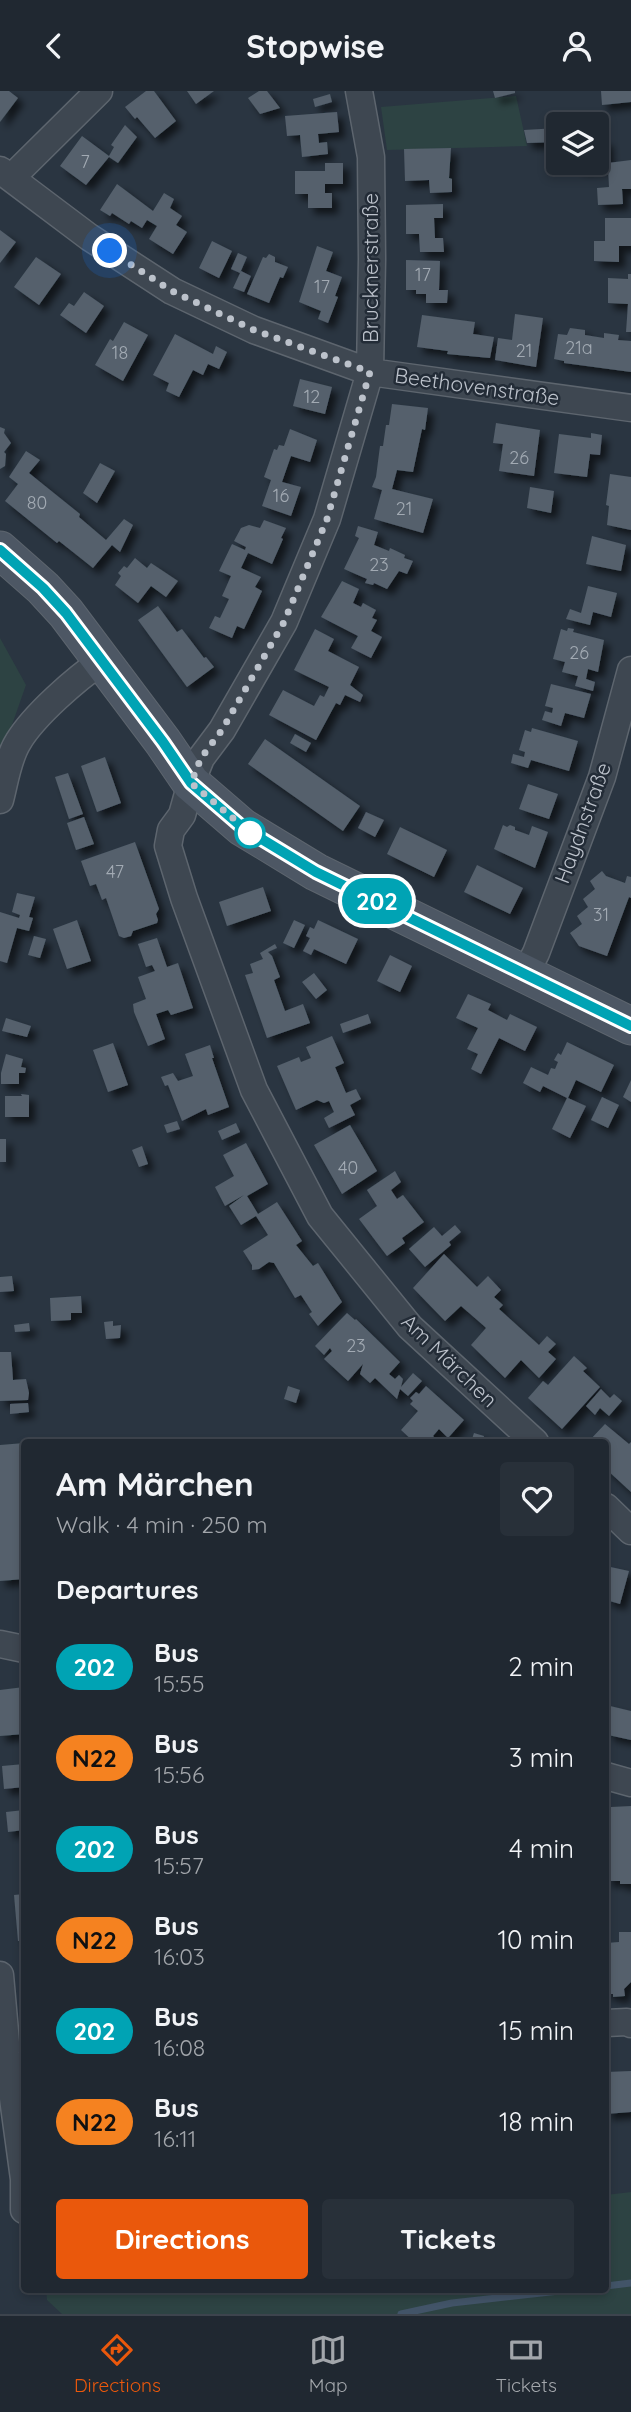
<!DOCTYPE html>
<meta charset="utf-8">
<style>
body{margin:0;font-family:Quicksand,sans-serif;background:#283039;color:#f1f3f6;height:100vh;display:flex;flex-direction:column;font-size:26px;white-space:nowrap}
*{box-sizing:border-box;margin:0}
p{font-size:23px;color:#a2a6ab}
.icon{flex:none;width:38px;height:38px;fill:none;stroke:currentColor;stroke-width:2;stroke-linecap:round;stroke-linejoin:round}
.map{position:relative;flex:1;overflow:hidden}
.details{position:absolute;left:21px;top:1348px;width:588px;height:854px;display:flex;flex-direction:column;background:#202831;border-radius:7px;box-shadow:0 4px 10px #0003,0 0 0 2px #3d444d}
.details>*{flex:none}
.badge{padding:0 14px;border-radius:23px;font-size:24px;line-height:46px}
.controls{position:absolute;left:546px;top:21px;display:grid;gap:14px}
.controls a{display:grid;place-items:center;width:63px;height:63px;border-radius:7px;background:#202831;box-shadow:0 4px 10px #0003,0 0 0 2px #3d444d;font-size:35px}
.you{position:absolute;width:35px;height:35px;margin:-18px;border:5px solid #fff;border-radius:50%;background:#1a73e8;box-shadow:0 0 0 10px #1a73e833}
.map>.badge{position:absolute;translate:-50% -50%;box-shadow:0 0 0 4px #fff}
h2{padding:0 35px;font-size:26px;line-height:63px}
.round{display:grid;place-items:center;flex:none;width:74px;height:74px;border-radius:7px;background:#283039}
.headline{display:flex;align-items:center;justify-content:space-between;height:119px;padding:0 35px}
h1{font-size:33px;font-weight:800;line-height:52px}
.cta{display:flex;gap:14px;margin-top:auto;padding:14px 35px}
.cta a{flex:1;height:80px;border-radius:7px;background:#ea580c;color:#fff;font-size:28px;font-weight:800;line-height:80px;text-align:center}
.cta a+a{background:#283039;color:#f1f3f6}
ul{padding:0;list-style:none}
li{display:flex;align-items:center;gap:21px;height:91px;padding:0 35px}
li div{flex:1}
li b{display:block;font-size:26px}
li em{font-style:normal}
li .badge{min-width:77px;font-weight:700;text-align:center}
header{display:flex;justify-content:space-between;align-items:center;height:91px;padding:0 35px;background:#202831;font-size:32px;font-weight:800}
.menu{display:flex;justify-content:space-around;align-items:center;height:98px;border-top:2px solid #3d444d;background:#202831;font-size:19px;color:#a2a6ab}
.menu a{display:grid;justify-items:center;gap:4px}
.menu .selected{color:#ea580c}
.map>svg:first-child{display:block}
</style>
<header><svg class="icon" aria-label="back" viewBox="0 0 24 24"><path d="M15 5l-7 7 7 7"/></svg>Stopwise<svg class="icon" aria-label="person" viewBox="0 0 24 24"><circle cx="12" cy="8" r="4"/><path d="M4 21q1-7 8-7t8 7"/></svg></header>
<div class="map">
<svg width="631" height="2223" viewBox="0 0 631 2223">
<defs>
<filter id="shadow"><feDropShadow dx="6" dy="6" stdDeviation="3.5" flood-color="#0009"/></filter>
</defs>
<rect width="100%" height="100%" fill="#2a3541"/>
<path fill="#2d4343" d="M516 5 527 55 387 59 381 16Z
M0 547 26 594 0 668Z
M631 2101V2223H62L47 2209 46 2198H606V2104Z"/>
<g fill="none" stroke-linecap="round" stroke-linejoin="round">
<path stroke="#425468" stroke-width="7" d="M606 2195 631 2192
M401 2223 452 2212 577 2198"/>
</g>
<path fill="#54606c" filter="url(#shadow)" d="M0 0H9L18 7 0 31Z
M146 0H154L176 30 155 47 137 26 135 28 125 16Z
M187 0H214L196 13Z
M259 0H267L280 17 260 23 248 7Z
M493 0H515V2L495 7Z
M601 0H631V11L602 14Z
M330 3 332 11 315 16 313 8Z
M337 21 339 41 318 43 319 52 327 51 328 63 302 66 300 44 287 45 285 25Z
M125 34 137 46 118 72 109 66 86 94 60 75 82 45 109 65 114 56 111 54Z
M558 37V51L527 52 524 39Z
M597 49H607L608 72 631 69V98H622L623 113 598 114 597 97 609 96 608 76 577 77V72H597Z
M451 57 449 87 452 88V101L430 102 429 89 405 90 404 58Z
M325 72H343V93H325V102H332V117H308V103H295V80H325Z
M117 93 153 120 164 102 174 108 170 117 182 125 176 134 187 141 173 163 149 148 157 135 147 129 142 137 131 130 129 133 112 122 110 125 100 119Z
M443 113V127H434L435 147H443L444 161H420L419 143H406V114Z
M605 127H631V155H619V171L594 170V150H605Z
M0 139 16 151 0 172Z
M212 150 232 160 219 187 199 177Z
M317 155 333 161 326 180 342 186 335 205 338 206 328 232 318 228 321 220 299 211Z
M238 162 247 166 240 182 231 178Z
M269 163 275 166V171L288 176 283 187 280 186 269 212 247 203 263 166 266 167Z
M36 166 61 183 39 214 14 196Z
M406 169 440 170 439 199H448L447 212H426V203H416V199H406Z
M241 180 251 185 244 201 233 197Z
M628 183H631V241H626L628 213 608 212V187L628 188Z
M84 201 104 215 86 242 60 224 69 212 74 215Z
M515 223 543 227 536 276 495 269 498 247 512 249Z
M422 224 475 231 473 243 494 246 490 267 447 263 448 260 417 256Z
M124 231 148 244 123 290 95 274 110 248 113 250Z
M570 237 585 239V244L604 247V242L619 244 618 249 631 250V281L564 272V270L554 268 558 243 567 244Z
M175 243 213 263 216 255 227 261 219 278 208 273 203 284 193 279 179 306 166 300 169 292 153 284Z
M300 288 332 296 325 323 293 315Z
M392 313 428 317 425 339 422 338 413 381 397 379 392 398 433 408 423 442 374 428 382 399 372 396 376 386 380 355H383L386 334H389Z
M496 332 540 339 534 385 499 380 503 353 493 352Z
M0 336 5 338 4 342 11 352 4 361 6 363 5 375 0 378Z
M290 338 317 349 310 371 291 365 282 391 301 396 291 425 262 415 271 389 264 386 274 358 277 359 279 354 284 355Z
M591 342 602 344 600 364 590 363 587 386 554 382 559 343 591 347Z
M26 360 40 369 29 382 80 423 79 426 106 449 124 428 133 434 120 461 112 454 93 477 59 450 57 452 5 410 18 393 9 386Z
M100 372 115 380 97 412 83 402Z
M610 383 631 386V439L607 434 609 415 606 414Z
M530 396 554 400 551 422 527 417Z
M264 429 286 437 281 447 283 448 272 473 248 462 241 477 261 486 255 496 262 500 244 538 237 535 232 547 209 537 215 525 220 527 229 508 222 505 231 485 219 480 232 453 245 459 246 456 234 450 241 437 249 434 260 437Z
M358 435 378 441 374 454 389 460 390 457 405 464 404 467 413 470 407 483 399 480 387 498 374 492 373 494 365 492 367 488 344 478 359 447 355 445Z
M592 445 626 454 621 480 586 473Z
M135 467 147 477 151 472 178 490 166 506 151 495 138 512 115 494 121 485 118 482 124 475 127 477Z
M342 490 359 498 353 512 361 516 363 512 376 519 372 527 377 529 371 540 382 546 371 567 351 557 358 545 321 526Z
M588 495 617 502 611 526 593 521 590 534 566 528 570 518 581 522Z
M158 515 177 541 182 538 204 567 206 566 214 576 187 596 138 529Z
M568 537 574 538 573 541 604 549 598 581 588 578 586 588 595 591 593 600 575 595 578 585 562 581 565 571 553 568 561 538 567 540Z
M315 538 334 548 328 560 359 576 350 594 363 604 360 611 345 604 340 614 336 612 316 649 269 624 283 599 314 615 320 604 324 606 329 596 294 579Z
M551 593 591 603 584 627 565 622 561 635 542 629 545 620 552 622 553 617 545 615Z
M532 637 578 650 569 680 531 669 528 677 511 672 513 663 524 666 525 661 519 659 525 639 531 641Z
M295 643 311 652 306 661 290 652Z
M265 648 360 715 343 740 248 673Z
M105 666 121 712 97 721 81 675Z
M68 682 83 723 69 728 55 686Z
M528 693 558 703 549 728 519 718Z
M366 721 384 729 375 746 358 737Z
M84 726 94 753 76 759 67 732Z
M503 734 507 736 510 734 515 736V739L529 744 532 735 548 741 535 777 494 758Z
M400 736 447 759 434 786 387 763Z
M135 751 159 818 156 823 158 829 157 832 133 840 131 845 124 847 119 845 106 807 102 809 96 793 90 795 81 770Z
M477 774 523 797 510 823 464 801Z
M602 780 606 785 625 792 627 785 631 786V807L629 806 607 865 579 855 570 842 582 833 577 825 588 816 583 808 595 798 590 790Z
M263 796 271 820 227 835 219 811Z
M17 802 35 806 29 826 33 827 29 840 17 837 7 872 0 870V821L19 827 20 824 12 821Z
M77 829 91 870 67 878 53 838Z
M294 829 305 834 294 857 283 852Z
M318 829 358 848 346 873 314 858 311 864 303 860 310 847 306 845 310 836 314 838Z
M34 845 46 848 40 867 28 864Z
M157 847 167 876 178 872 193 917 171 924 168 919 156 923 165 948 148 955 134 921 133 913 146 908 138 886 155 880 152 874 146 876 138 853Z
M275 853 277 857 268 861 272 865 280 886 274 889 285 920 303 913 310 932 267 947 245 884 253 882 250 873 263 868 260 862Z
M390 864 412 875 400 901 377 890Z
M314 882 327 899 316 908 302 891Z
M468 903 491 913 488 919 507 929 510 923 537 936 525 960 499 947 481 983 471 978 478 963 467 958 478 937 456 927Z
M368 923 371 932 343 942 340 933Z
M6 927 31 935 27 946 2 940Z
M332 945 344 972 329 979 335 976 346 1002 356 998 361 1008 350 1014 355 1024 329 1037 324 1027 334 1021 329 1010 324 1012 317 1009 296 1019 277 975 299 966 301 971 311 967 306 956Z
M567 951 614 974 601 1001 576 989 568 1007 586 1015 570 1047 552 1038 567 1007 543 995 540 1001 523 992 531 976 548 984 551 977 555 978 558 971 554 969 558 962 561 964Z
M113 952 128 994 108 1001 93 959Z
M210 954 214 967H212L229 1016 208 1024 206 1018 182 1030 168 994 165 995 161 986 173 982 178 990 193 985 185 963Z
M6 963 23 968 21 976 26 977 25 982H19V993H1V982Z
M631 989V1011L623 1006Z
M21 1003 29 1004V1026H5V1005H22Z
M602 1006 619 1014 608 1037 591 1029Z
M177 1030 180 1038 167 1042 164 1034Z
M236 1032 240 1041 222 1049 218 1040Z
M350 1034 377 1080 342 1103 314 1054Z
M0 1048H6V1071H0Z
M246 1052 268 1093 247 1105 252 1113 258 1123 277 1111 302 1150 296 1154 313 1175 318 1172 342 1211 318 1235 309 1223 312 1221 301 1204 295 1207 274 1172 269 1171 259 1178 252 1179V1174L243 1160 268 1144 256 1125 241 1134 229 1115 244 1104 225 1115 215 1096 234 1085 223 1064Z
M142 1055 148 1073 139 1076 132 1059Z
M395 1080 401 1091 391 1099 397 1108 403 1104 424 1131 402 1147 405 1152 387 1165 359 1128 377 1115 367 1099Z
M455 1134 461 1141 449 1151 451 1154 425 1176 409 1158 434 1136 442 1145Z
M444 1163 477 1196 488 1185 501 1199 494 1206 503 1214 499 1218 539 1254 547 1245 556 1253 548 1261 556 1268 539 1287 521 1269 505 1287 471 1254 486 1237 484 1235 461 1215 445 1230 413 1197Z
M12 1185 14 1200 0 1201V1186Z
M81 1205 82 1222H71V1229L51 1230 50 1207Z
M347 1222 355 1229 356 1228 400 1271 389 1283 395 1288 399 1284 403 1288 401 1296 413 1282 422 1290 408 1305 400 1298 397 1308 375 1287 370 1292 360 1283 363 1273 348 1290 324 1268 332 1260 330 1257 324 1264 315 1255Z
M113 1230V1235L121 1234 120 1247 106 1248 104 1231Z
M29 1232 30 1240 15 1241 14 1234Z
M0 1261H11L13 1289 26 1288 29 1302 28 1309 0 1310Z
M574 1265 587 1277 583 1280 600 1296 562 1338 528 1307 543 1290 548 1294Z
M288 1295 300 1299 296 1312 284 1308Z
M426 1295 464 1329 448 1347 439 1338 433 1345 436 1348 434 1351H414L401 1339 418 1320 410 1313 413 1310 410 1307 416 1301 419 1303Z
M601 1298 610 1307 614 1303 622 1310 609 1325 600 1317 595 1324 586 1315Z
M28 1312 29 1321 10 1323V1313Z
M605 1333 629 1353 631 1351V1401L606 1378V1351H588Z
M474 1342 484 1345 483 1351H471Z
M24 1352V1488L0 1490V1354Z
M606 1475 629 1480 620 1513 606 1509Z
M24 1596V1643L0 1645V1599Z
M606 1614 631 1620V1649L608 1644 609 1639 606 1638Z
M24 1673V1696L4 1698 2 1675Z
M631 1715V1793H620V1790H606V1719H611V1716Z
M24 1719V1739L8 1741 6 1721Z
M24 1803V1850H18L14 1804Z
M619 1841H631V1891L624 1898 625 1905 613 1906V1903H606V1852L619 1851Z
M631 1980V2021L606 2023V1981Z"/>
<g fill="none" stroke-linecap="round" stroke-linejoin="round">
<defs>
<path id="street" d="M359 0 371 66 372 168 370 281 327 428 284 531 222 639 201 667 191 692 182 724 171 739 168 755 184 807 254 999 320 1125 410 1236 535 1351
M0 79 89 146 172 200 254 239 370 281 631 317
M11 87 99 0
M0 709C5 690 8 667 18 651 34 624 77 587 102 570
M525 883 536 862 602 686 631 579
M606 1416 631 1440
M0 1553 24 1558
M606 1685 631 1692
M0 1884 7 1963 24 2088V2119
M606 1932 627 1931 631 1933"/>
<path id="secondary" d="M0 459 43 497 66 522 163 651 191 692 242 736 316 781 631 935"/>
</defs>
<use href="#street" stroke="#5d656e" stroke-width="29"/>
<use href="#secondary" stroke="#5d656e" stroke-width="39"/>
<use href="#street" stroke="#3e4751" stroke-width="26"/>
<use href="#secondary" stroke="#4d5764" stroke-width="37"/>
</g>
<g fill="none" stroke-linecap="round" stroke-linejoin="round">
<defs>
<path id="line" d="M0 459 43 497 66 522 163 651 191 692 242 736 316 781 631 935"/>
</defs>
<use href="#line" stroke="#fff" stroke-width="16"/>
<use href="#line" stroke="#00a3b4" stroke-width="10"/>
<path stroke="#bcc2cb" stroke-width="7" stroke-dasharray="0 12.6" d="M110 160 172 200 254 239 370 281 327 428 284 531 222 639 201 667 191 692 252 743 250 742"/>
</g>
<circle fill="#fff" stroke="#00a3b4" stroke-width="3.5" cx="250" cy="742" r="14"/>
<g text-anchor="middle" stroke-width="5" stroke-linejoin="round" paint-order="stroke">
<g font-size="18" fill="#a2aab3">
<text x="85" y="77">7</text>
<text x="423" y="190">17</text>
<text x="322" y="202">17</text>
<text x="579" y="263">21a</text>
<text x="524" y="266">21</text>
<text x="120" y="268">18</text>
<text x="312" y="312">12</text>
<text x="519" y="373">26</text>
<text x="281" y="411">16</text>
<text x="37" y="418">80</text>
<text x="404" y="424">21</text>
<text x="379" y="480">23</text>
<text x="579" y="568">26</text>
<text x="115" y="787">47</text>
<text x="601" y="830">31</text>
<text x="348" y="1083">40</text>
<text x="356" y="1261">23</text>
</g>
<g font-size="21" fill="#bcc2cb" stroke="#232c37">
<text transform="translate(371 177) rotate(-90)" y="7">Brucknerstraße</text>
<text transform="translate(477 296) rotate(8)" y="7">Beethovenstraße</text>
<text transform="translate(583 732) rotate(-70)" y="7">Haydnstraße</text>
<text transform="translate(449 1270) rotate(44)" y="7">Am Märchen</text>
</g>
</g>
</svg>
<div class="controls">
<a><svg class="icon" aria-label="layers" viewBox="0 0 24 24"><path d="M12 4l9 5-9 5-9-5zM3 14l9 5 9-5"/></svg></a>
</div>
<div class="you" style="left:110px;top:160px"></div>
<b class="badge" style="left:377px;top:810px;background:#00a3b4;color:#fff">202</b>
<section class="details">
<div class="headline"><div><h1>Am Märchen</h1><p>Walk · 4 min · 250 m</p></div><a class="round"><svg class="icon" aria-label="heart" viewBox="0 0 24 24"><path d="M12 20l-8-8c-3-5 5-10 8-4 3-6 11-1 8 4z"/></svg></a></div>
<h2>Departures</h2>
<ul>
<li><span class="badge" style="background:#00a3b4;color:#fff">202</span><div><b>Bus</b><p>15:55</p></div><em>2 min</em></li>
<li><span class="badge" style="background:#f58220;color:#111">N22</span><div><b>Bus</b><p>15:56</p></div><em>3 min</em></li>
<li><span class="badge" style="background:#00a3b4;color:#fff">202</span><div><b>Bus</b><p>15:57</p></div><em>4 min</em></li>
<li><span class="badge" style="background:#f58220;color:#111">N22</span><div><b>Bus</b><p>16:03</p></div><em>10 min</em></li>
<li><span class="badge" style="background:#00a3b4;color:#fff">202</span><div><b>Bus</b><p>16:08</p></div><em>15 min</em></li>
<li><span class="badge" style="background:#f58220;color:#111">N22</span><div><b>Bus</b><p>16:11</p></div><em>18 min</em></li>
</ul>
<div class="cta"><a>Directions</a><a>Tickets</a></div>
</section>
</div>
<nav class="menu">
<a class="selected"><svg class="icon" aria-label="directions" viewBox="0 0 24 24"><path d="M12 3l9 9-9 9-9-9zM9 14v-3h6M13 9l2 2-2 2"/></svg>Directions</a>
<a><svg class="icon" aria-label="map" viewBox="0 0 24 24"><path d="M3 6l6-2 6 2 6-2v14l-6 2-6-2-6 2zM9 4v14M15 6v14"/></svg>Map</a>
<a><svg class="icon" aria-label="tickets" viewBox="0 0 24 24"><path d="M3 7h18v10H3zM15 7v10"/></svg>Tickets</a>
</nav>
